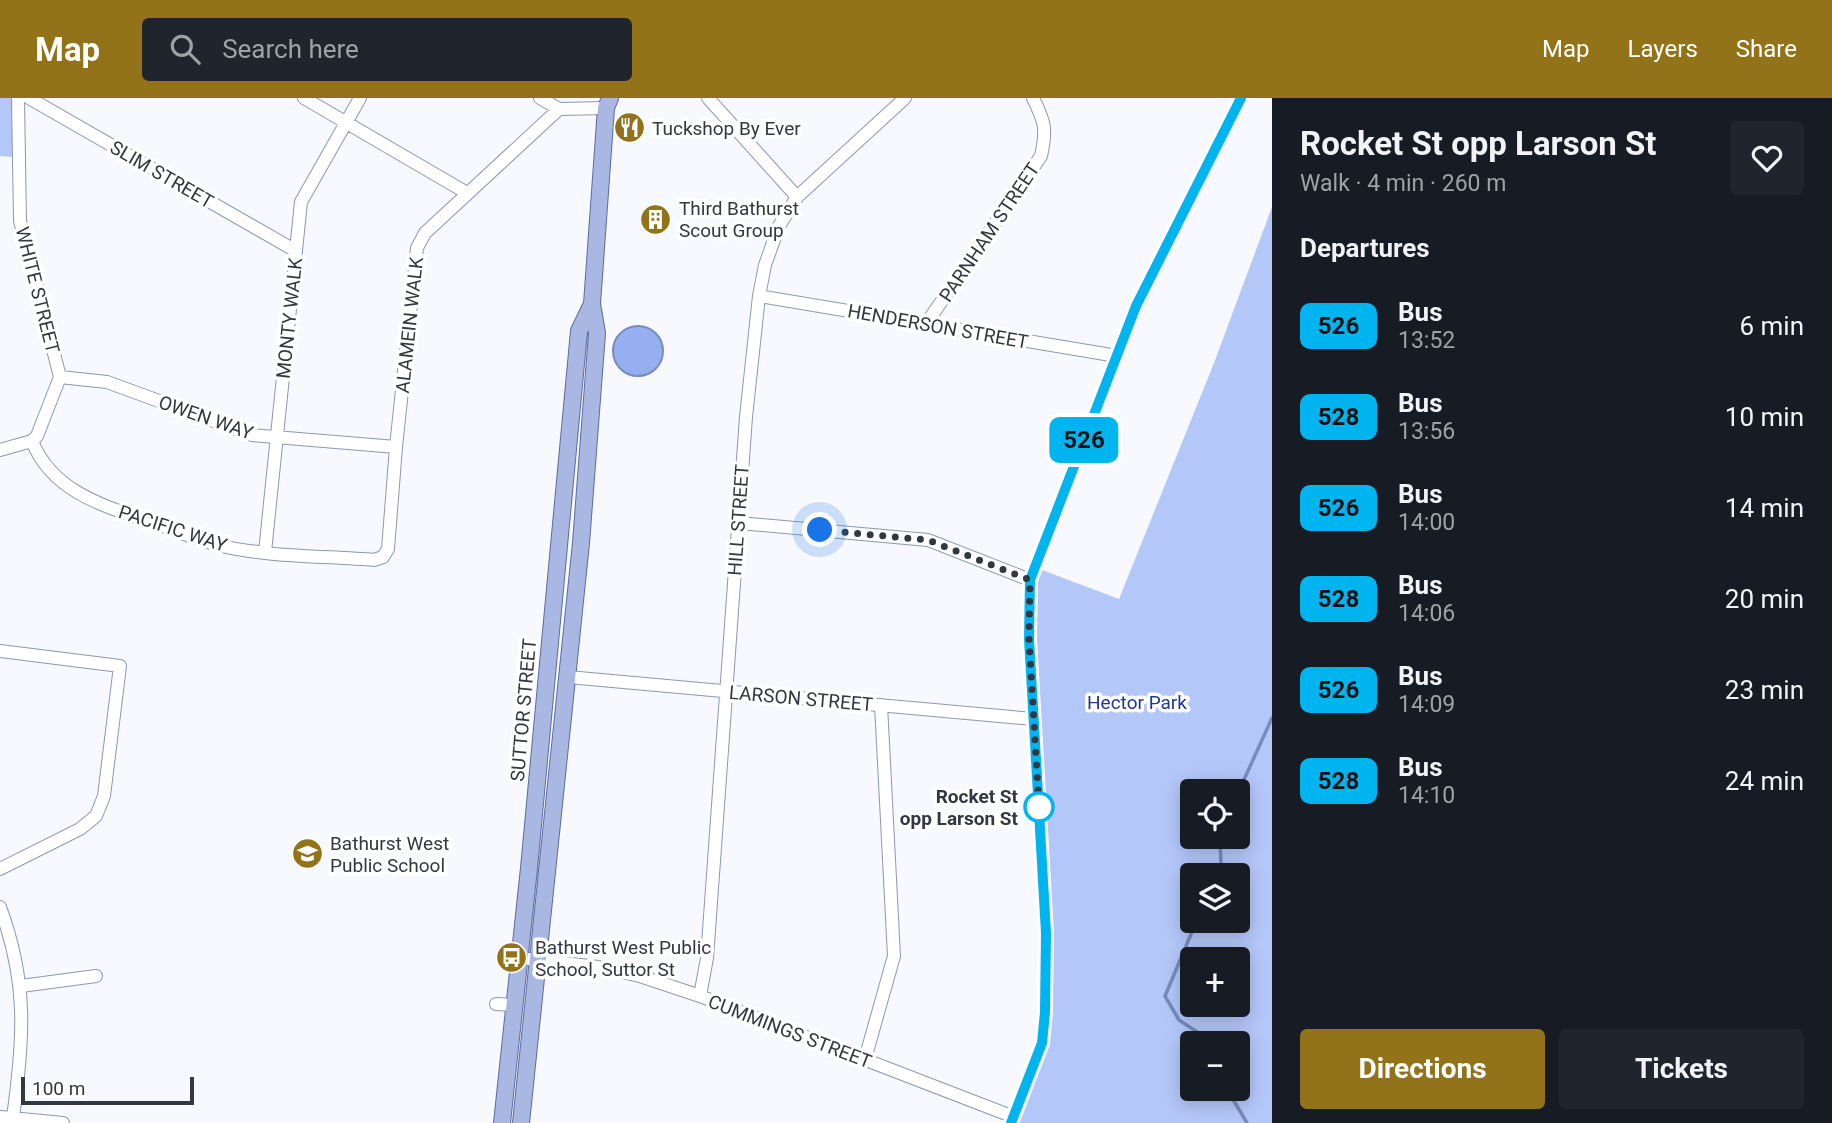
<!DOCTYPE html>
<meta charset="utf-8">
<style>
body{margin:0;font-family:Roboto,sans-serif;background:#20242c;color:#f1f3f6;height:100vh;display:flex;flex-direction:column;font-size:26px;white-space:nowrap}
*{box-sizing:border-box;margin:0}
p{font-size:23px;color:#9ea1a6}
.icon{flex:none;width:38px;height:38px;fill:none;stroke:currentColor;stroke-width:2;stroke-linecap:round;stroke-linejoin:round}
.map{position:relative;flex:1;overflow:hidden}
.sheet{display:flex;flex-direction:column;background:#171b24;width:560px}
.sheet>*{flex:none}
.badge{padding:0 14px;border-radius:10px;font-size:24px;line-height:46px}
.buttons{position:absolute;left:1180px;top:681px;display:grid;gap:14px}
.buttons a{display:grid;place-items:center;width:70px;height:70px;border-radius:7px;background:#171b24;box-shadow:0 4px 18px #0003;font-size:35px}
.scale{position:absolute;left:21px;bottom:18px;width:173px;box-sizing:border-box;padding-left:7px;border:4px solid #333742;border-top:0;font-size:19px;line-height:24px;white-space:nowrap;color:#333742;-webkit-text-stroke:5px #fff;paint-order:stroke}
.you{position:absolute;width:35px;height:35px;margin:-18px;border:5px solid #fff;border-radius:50%;background:#1a73e8;box-shadow:0 0 0 10px #1a73e833}
.map>.badge{position:absolute;translate:-50% -50%;box-shadow:0 0 0 4px #fff}
h2{padding:0 28px;font-size:26px;line-height:63px}
.round{display:grid;place-items:center;flex:none;width:74px;height:74px;border-radius:7px;background:#20242c}
.headline{display:flex;align-items:center;justify-content:space-between;height:119px;padding:0 28px}
h1{font-size:33px;font-weight:700;line-height:52px}
.button{display:flex;gap:14px;margin-top:auto;padding:14px 28px}
.button a{flex:1;height:80px;border-radius:7px;background:#92731a;color:#fff;font-size:28px;font-weight:700;line-height:80px;text-align:center}
.button a+a{background:#20242c;color:#f1f3f6}
ul{padding:0;list-style:none}
li{display:flex;align-items:center;gap:21px;height:91px;padding:0 28px}
li div{flex:1}
li b{display:block;font-size:26px}
li em{font-style:normal}
li .badge{min-width:77px;font-weight:700;text-align:center}
header{display:flex;align-items:center;gap:42px;box-sizing:border-box;height:98px;padding:0 35px;background:#92731a;color:#fff}
header strong{font-size:33px}
nav{display:flex;gap:38px;margin-inline-start:auto;font-size:24px}
.search{width:490px;height:63px;background:#20242c;display:flex;align-items:center;gap:18px;box-sizing:border-box;padding:0 24px;border-radius:7px;color:#9ea1a6;font-size:26px}
main{display:flex;flex:1;min-height:0}
.map>svg:first-child{display:block}
</style>
<header>
<strong>Map</strong>
<div class="search"><svg class="icon" aria-label="search" viewBox="0 0 24 24"><circle cx="10" cy="10" r="6"/><path d="M15 15l6 6"/></svg>Search here</div>
<nav><a>Map</a><a>Layers</a><a>Share</a></nav>
</header>
<main>
<div class="map">
<svg width="1272" height="1025" viewBox="0 0 1272 1025">
<rect width="100%" height="100%" fill="#f7f9ff"/>
<path fill="#b4c7f9" fill-rule="evenodd" d="M0 0H12L13 59 0 58Z
M1272 109V1025H1011L1045 914 1029 541 1034 469 1119 501 1214 265ZM1192 693H1237V738H1192ZM1192 777H1237V822H1192ZM1192 861H1237V906H1192ZM1192 945H1237V990H1192Z"/>
<path fill="#96aff1" stroke="#788bbc" stroke-width="2" d="M613 253a25 25 0 1 1 50 0a25 25 0 1 1-50 0Z"/>
<g fill="none" stroke-linecap="round" stroke-linejoin="round">
<path stroke="#788bbc" stroke-width="3.5" d="M1237 697 1272 620
M1217 777 1221 768 1220 738
M1197 822 1165 898 1179 922 1214 945
M1230 990 1231 998 1247 1025"/>
<defs>
<path id="minor" d="M29 0 296 153
M304 0 467 95
M540 0 559 11 606 10
M708 0 797 99
M759 198 1117 258
M926 226 1041 58C1047 31 1045 24 1033 0
M60 279 107 284 252 337 396 349
M32 343C53 396 108 409 157 426 177 433 198 442 218 447 265 459 325 458 374 462L383 459 388 451 396 349 417 150 425 135 559 11
M0 352 32 343 37 338 60 279 20 123 18 0
M739 425 928 442 1030 482
M265 454 301 104 360 0
M0 553 120 568 104 698 96 718 80 731 0 771
M568 579 1033 621
M0 809C28 885 24 940 13 1019
M519 860 598 869 640 878 700 898 1014 1019
M21 888 96 878
M700 898 707 860 746 319 759 198 765 167 779 128 797 99 905 0
M496 906 514 907
M865 961 894 858 881 607
M0 1019 63 1025
M1011 1025 1042 945 1045 914 1046 835 1029 541 1030 482 1137 208 1241 0"/>
<path id="major" d="M502 1025 529 770 579 233 592 206
M521 1025 581 445 597 235 592 206 606 10 610 0"/>
</defs>
<use href="#minor" stroke="#8c97b1" stroke-width="14"/>
<use href="#major" stroke="#5b6c9e" stroke-width="18"/>
<use href="#minor" stroke="#fff" stroke-width="12"/>
<use href="#major" stroke="#a9b8e2" stroke-width="16"/>
</g>
<g fill="none" stroke-linecap="round" stroke-linejoin="round">
<defs>
<path id="line" d="M1011 1025 1042 945 1045 914 1046 835 1029 541 1030 482 1136 208 1241 0"/>
</defs>
<use href="#line" stroke="#fff" stroke-width="16"/>
<use href="#line" stroke="#00b5ef" stroke-width="10"/>
<path stroke="#333742" stroke-width="7" stroke-dasharray="0 12.6" d="M820 432 928 442 1030 482 1029 541 1039 709"/>
</g>
<defs>
<symbol id="restaurant-disc" viewBox="-11 -11 22 22"><circle r="9.5" fill="#92731a" stroke="#fff"/><path d="M-5-6h1v4h1v-4h1v4h1v-4h1v5L-1.5 .5V6h-2V.5L-5-1ZM5-6V6H3V1.5H1.5Q1.5-4 5-6Z" fill="#fff"/></symbol>
<symbol id="building-disc" viewBox="-11 -11 22 22"><circle r="9.5" fill="#92731a" stroke="#fff"/><path d="M-4-6H4V6H1V3H-1V6H-4ZM-2.5-4.3h1.7v1.8h-1.7ZM.8-4.3h1.7v1.8H.8ZM-2.5-1h1.7V.8h-1.7ZM.8-1h1.7V.8H.8Z" fill="#fff"/></symbol>
<symbol id="school-disc" viewBox="-11 -11 22 22"><circle r="9.5" fill="#92731a" stroke="#fff"/><path d="M0-5L7-2L0 1L-7-2ZM-4 1L0 2.5L4 1V4Q0 6-4 4Z" fill="#fff"/></symbol>
<symbol id="bus-disc" viewBox="-11 -11 22 22"><circle r="9.5" fill="#92731a" stroke="#fff"/><path d="M-5-6H5V4H4V6H2V4H-2V6H-4V4H-5ZM-3.5-4V0h7V-4ZM-3.5 1.2v1.5H-2V1.2ZM2 1.2v1.5H3.5V1.2Z" fill="#fff"/></symbol>
</defs>
<g fill-rule="evenodd">
<use href="#restaurant-disc" x="612" y="12" width="35" height="35"/>
<use href="#building-disc" x="638" y="104" width="35" height="35"/>
<use href="#school-disc" x="290" y="738" width="35" height="35"/>
<use href="#bus-disc" x="494" y="842" width="35" height="35"/>
</g>
<circle fill="#fff" stroke="#00b5ef" stroke-width="3.5" cx="1039" cy="709" r="14"/>
<g text-anchor="middle" stroke-width="7" stroke-linejoin="round" paint-order="stroke">
<g font-size="19" fill="#333742" stroke="#fff" text-anchor="start">
<text x="652" y="37">Tuckshop By Ever</text>
<text x="679" y="117">Third Bathurst<tspan x="679" dy="22">Scout Group</tspan></text>
<text x="330" y="752">Bathurst West<tspan x="330" dy="22">Public School</tspan></text>
<text x="535" y="856">Bathurst West Public<tspan x="535" dy="22">School, Suttor St</tspan></text>
</g>
<g font-size="19" fill="#333742" stroke="#fff">
<text transform="translate(162 76) rotate(30)" y="7">SLIM STREET</text>
<text transform="translate(989 134) rotate(-56)" y="7">PARNHAM STREET</text>
<text transform="translate(38 192) rotate(76)" y="7">WHITE STREET</text>
<text transform="translate(289 220) rotate(-84)" y="7">MONTY WALK</text>
<text transform="translate(409 227) rotate(-84)" y="7">ALAMEIN WALK</text>
<text transform="translate(938 228) rotate(10)" y="7">HENDERSON STREET</text>
<text transform="translate(206 319) rotate(19)" y="7">OWEN WAY</text>
<text transform="translate(738 422) rotate(-86)" y="7">HILL STREET</text>
<text transform="translate(173 430) rotate(18)" y="7">PACIFIC WAY</text>
<text transform="translate(801 600) rotate(5)" y="7">LARSON STREET</text>
<text transform="translate(523 612) rotate(-85)" y="7">SUTTOR STREET</text>
<text transform="translate(790 933) rotate(21)" y="7">CUMMINGS STREET</text>
</g>
<g font-size="19" fill="#223693" stroke="#fff">
<text x="1137" y="611">Hector Park</text>
</g>
<g font-size="19" font-weight="bold" fill="#333742" stroke="#fff" text-anchor="end">
<text x="1018" y="705">Rocket St<tspan x="1018" dy="22">opp Larson St</tspan></text>
</g>
</g>
</svg>
<div class="buttons">
<a><svg class="icon" aria-label="locate" viewBox="0 0 24 24"><circle cx="12" cy="12" r="6"/><path d="M12 2v4M12 18v4M2 12h4M18 12h4"/></svg></a>
<a><svg class="icon" aria-label="layers" viewBox="0 0 24 24"><path d="M12 4l9 5-9 5-9-5zM3 14l9 5 9-5"/></svg></a>
<a>+</a>
<a>−</a>
</div>
<div class="scale">100 m</div>
<div class="you" style="left:820px;top:432px"></div>
<b class="badge" style="left:1084px;top:342px;background:#00b5ef;color:#111">526</b>
</div>
<section class="sheet">
<div class="headline"><div><h1>Rocket St opp Larson St</h1><p>Walk · 4 min · 260 m</p></div><a class="round"><svg class="icon" aria-label="heart" viewBox="0 0 24 24"><path d="M12 20l-8-8c-3-5 5-10 8-4 3-6 11-1 8 4z"/></svg></a></div>
<h2>Departures</h2>
<ul>
<li><span class="badge" style="background:#00b5ef;color:#111">526</span><div><b>Bus</b><p>13:52</p></div><em>6 min</em></li>
<li><span class="badge" style="background:#00b5ef;color:#111">528</span><div><b>Bus</b><p>13:56</p></div><em>10 min</em></li>
<li><span class="badge" style="background:#00b5ef;color:#111">526</span><div><b>Bus</b><p>14:00</p></div><em>14 min</em></li>
<li><span class="badge" style="background:#00b5ef;color:#111">528</span><div><b>Bus</b><p>14:06</p></div><em>20 min</em></li>
<li><span class="badge" style="background:#00b5ef;color:#111">526</span><div><b>Bus</b><p>14:09</p></div><em>23 min</em></li>
<li><span class="badge" style="background:#00b5ef;color:#111">528</span><div><b>Bus</b><p>14:10</p></div><em>24 min</em></li>
</ul>
<div class="button"><a>Directions</a><a>Tickets</a></div>
</section>
</main>
